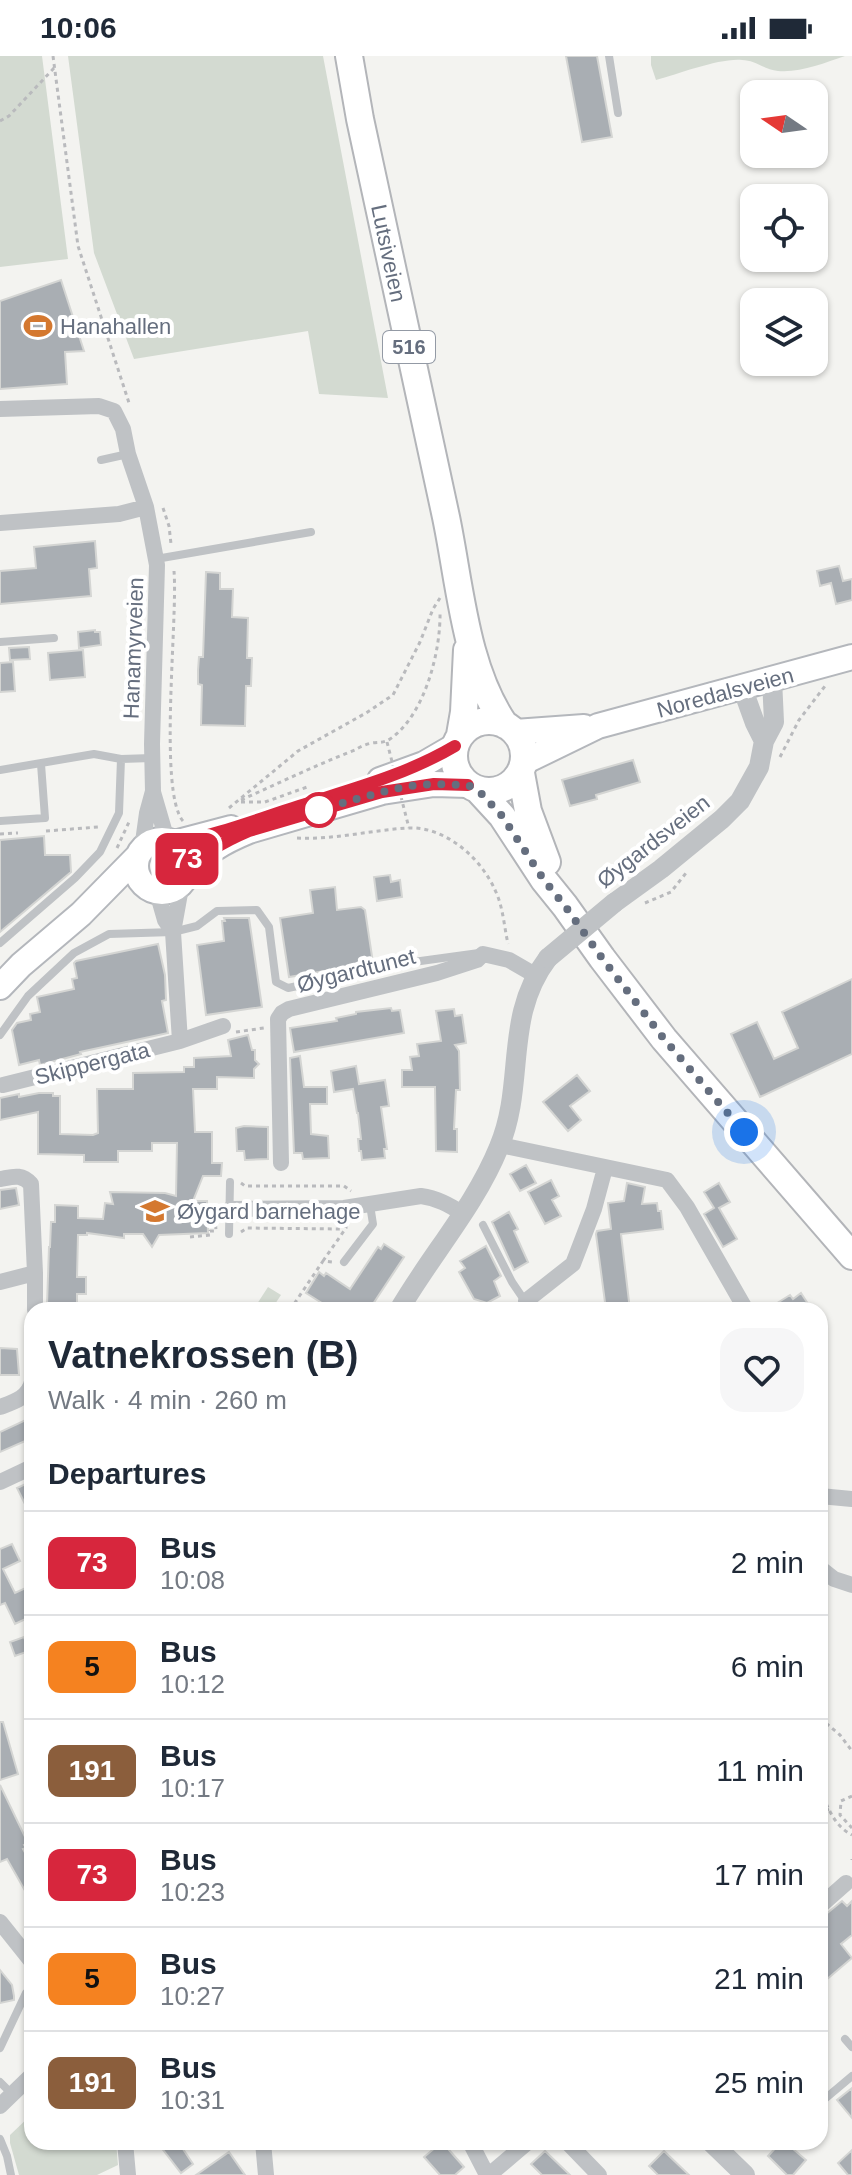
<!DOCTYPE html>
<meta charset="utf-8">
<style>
body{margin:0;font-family:Arial,sans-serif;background:#f6f6f7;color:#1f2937;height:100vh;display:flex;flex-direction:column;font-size:30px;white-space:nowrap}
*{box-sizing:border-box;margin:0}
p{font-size:26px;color:#747a83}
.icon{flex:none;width:44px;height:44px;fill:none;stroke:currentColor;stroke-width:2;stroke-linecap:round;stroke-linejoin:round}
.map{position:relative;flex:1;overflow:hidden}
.sheet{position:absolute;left:24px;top:1246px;width:804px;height:848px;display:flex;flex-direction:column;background:#fff;border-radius:24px;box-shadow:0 2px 6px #0004}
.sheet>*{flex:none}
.badge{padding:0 16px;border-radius:12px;font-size:28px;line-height:52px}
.needle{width:52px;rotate:283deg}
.fabs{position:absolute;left:740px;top:24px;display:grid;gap:16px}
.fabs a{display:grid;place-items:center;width:88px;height:88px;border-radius:16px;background:#fff;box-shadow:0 2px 6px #0004;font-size:40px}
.you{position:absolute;width:40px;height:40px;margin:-20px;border:6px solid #fff;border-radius:50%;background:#1a73e8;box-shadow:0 0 0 12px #1a73e833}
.map>.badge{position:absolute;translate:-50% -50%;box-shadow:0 0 0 4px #fff}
h2{padding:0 24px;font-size:30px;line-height:72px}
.round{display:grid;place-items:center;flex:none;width:84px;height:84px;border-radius:24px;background:#f6f6f7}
.overview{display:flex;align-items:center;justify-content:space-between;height:136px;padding:0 24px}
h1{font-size:38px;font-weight:800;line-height:60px}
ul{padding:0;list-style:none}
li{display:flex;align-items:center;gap:24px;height:104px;padding:0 24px;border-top:2px solid #e0e1e3}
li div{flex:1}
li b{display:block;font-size:30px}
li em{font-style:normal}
li .badge{min-width:88px;font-weight:700;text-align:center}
.status{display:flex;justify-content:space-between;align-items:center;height:56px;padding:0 40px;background:#fff;direction:ltr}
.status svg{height:22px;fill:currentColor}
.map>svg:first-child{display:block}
</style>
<div class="status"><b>10:06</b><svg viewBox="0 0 49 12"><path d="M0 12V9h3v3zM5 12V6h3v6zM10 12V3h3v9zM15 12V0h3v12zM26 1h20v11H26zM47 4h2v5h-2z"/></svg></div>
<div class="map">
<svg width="852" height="2119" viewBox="0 0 852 2119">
<rect width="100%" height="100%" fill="#f3f3f0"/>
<path fill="#d3dad1" d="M0 0H42L68 203 0 211Z
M68 0H323L388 342 319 338 308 275 134 303 94 197Z
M651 0H845C824 7 800 17 778 15 765 14 755 4 742 4 719 2 679 18 656 24L651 9Z
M268 1231 281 1239 271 1254H259L255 1251Z
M32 2058V2086H116L118 2109 97 2119H19L10 2087V2079Z"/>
<path fill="#a9aeb3" stroke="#d4d5d3" stroke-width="2" d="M566 0H597L612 81 582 86Z
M61 224 84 295 65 296 67 328 0 333V245Z
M95 485 97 512 89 513 91 540 0 548V515L36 512 34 491Z
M839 510 843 525 852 523V544L836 548 831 527 820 530 817 515Z
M206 516 220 517V533H233L232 561 248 562 247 602H252L251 630H246L245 670 201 669 202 629 198 628V614L199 601H203Z
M95 574V576H100L101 589 79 592 78 576Z
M29 591 30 603 10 604 9 592Z
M83 594 85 621 50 624 48 597Z
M13 606 15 635 0 636V607Z
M633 704 640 726 596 739 597 743 570 750 562 724Z
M44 780 45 799H70L71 816 0 876V784Z
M390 819 391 826 400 824 402 841 377 845 374 821Z
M335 831 337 854 361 851 365 854 373 907 289 921 280 862 313 857 310 834Z
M224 862H249L262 951 206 959 197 889 224 885 222 865H225Z
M158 888 165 919 166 944 162 945 168 977 80 996 81 998 40 1009 39 1004 19 1009 12 974 17 967 31 964 30 958 40 956 37 941 74 933 72 923 77 922 74 907 76 905Z
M852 923V998L760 1041 731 978 757 966 774 1003 798 992 782 956Z
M391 952 392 955 400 954 404 977 294 996 290 972 337 965 336 962 356 958V956Z
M454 953 455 960 462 959 466 987 455 989 459 995 460 1034H456L454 1073H457V1096L436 1095 435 1031H402V1014H412L410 1001 419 1000 417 988 441 985 436 955Z
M248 979 252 994H255V1004L259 1008 254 1013V1022L217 1021V1033H193L195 1076H212V1107H222L221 1120H203L193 1145H207L208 1177 159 1179 152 1191 143 1178H124V1182L87 1177V1179H78L77 1221H86V1238H77V1250L47 1249 49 1191H50L51 1166H55V1149L78 1150V1162L103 1163 105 1147 113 1148 110 1136 165 1137 176 1140 177 1087H152V1095H118V1106H84V1099L38 1098V1056L0 1064V1042L19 1038V1041L39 1037H53V1040H60V1078L93 1079 98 1077 97 1033H133V1017L184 1016V1011H194V1002L231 1000 228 984Z
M300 1000 304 1031H327V1048H310L311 1078 328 1080 329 1102 303 1103 302 1097H294L290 1002Z
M356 1010 359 1028 385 1024 389 1050 381 1051 387 1093H384L385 1102 362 1104 361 1095H359L358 1083H361L358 1057H357L353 1033 334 1036 331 1015Z
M577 1019 590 1035 570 1050 581 1064 568 1075 543 1046Z
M244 1070 268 1071V1103L245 1104 244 1095H237L236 1072Z
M526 1109 536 1127 520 1135 510 1118Z
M551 1124 559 1140 552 1144 561 1160 545 1168 528 1136Z
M627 1127 645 1131 642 1148 657 1147 658 1155H661L663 1173 621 1178 630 1254H606L596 1178 597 1175 611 1173 608 1147 624 1145Z
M719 1127 730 1146 719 1152 737 1183 723 1191 704 1158 714 1152 704 1136Z
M16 1132 19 1149 0 1153V1134Z
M509 1156 518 1173 514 1175 528 1206 514 1214 492 1166Z
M384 1188 404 1201 369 1254H333L306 1237 319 1216 324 1220 326 1217 350 1233 378 1191 381 1193Z
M486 1190 501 1220 494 1225 500 1240 487 1247 474 1243 459 1216 465 1212 460 1205Z
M801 1237 812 1254H766L790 1239 793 1243Z
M0 1292 17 1293 19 1319H0Z
M32 1361V1382L0 1396V1376Z
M32 1425V1462L17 1432Z
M12 1488 20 1505 3 1513 15 1537 32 1529V1560L15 1568 5 1547 0 1549V1493Z
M24 1581 29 1595 15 1600 10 1586Z
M0 1666H3L18 1718 0 1724Z
M0 1729 28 1787 24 1789 26 1792 23 1793 32 1809V1847L7 1803 0 1806Z
M842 1845 847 1850 852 1845V1879L841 1888 852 1902 826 1924 820 1916V1863Z
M0 1914 12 1929 14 1940V1944L0 1947Z
M852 2032V2062L837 2044Z
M157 2086H194L183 2093 193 2108 181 2117Z
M442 2086 464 2111 455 2119H440L424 2101Z
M781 2086H785L806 2104 793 2119H787L768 2100Z
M852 2094V2119H848L838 2107Z
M545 2095 570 2119H542L531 2108Z
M664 2095 689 2119H658L649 2110Z
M229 2096 245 2119H196Z"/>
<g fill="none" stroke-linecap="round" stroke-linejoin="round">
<defs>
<path id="secondary" d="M515 676 584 671
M524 706 598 670 852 601
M380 724 424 708 455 690
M136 810a26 26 0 1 1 52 0a26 26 0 1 1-52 0Z
M174 787 231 772
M187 819C207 795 220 787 249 775L382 736 434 728 468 729
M0 931 21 909 81 858 137 801"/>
<path id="primary" d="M349 0 360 63C389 196 417 328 446 461 460 528 465 612 505 669
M454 700a35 35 0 1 1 70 0a35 35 0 1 1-70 0Z
M460 679 464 656 467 594
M521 717 528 755 547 806
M479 735 502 760 544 824 565 850 602 902 664 983 852 1200"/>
</defs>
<use href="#secondary" stroke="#b4b7bc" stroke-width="28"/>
<use href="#primary" stroke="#b3b5b9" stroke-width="30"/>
<path stroke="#b9babd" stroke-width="3" stroke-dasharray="4 4" stroke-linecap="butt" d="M53 0 78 190 130 350
M0 65 9 60 55 11
M163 452 169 470 171 488
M174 515C178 563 158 736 183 765
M780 701 799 664 825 630
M241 744C279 727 316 709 355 694 360 691 366 688 372 687 379 686 384 687 390 683 425 659 441 595 440 555
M241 746H265L310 730
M229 752 298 695 366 657 393 639 420 586 433 553 440 542
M46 775 98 771
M0 778 18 777
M297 782C334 784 371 774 408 772 445 770 481 802 495 834 503 850 504 870 508 888
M117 792 129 766
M645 847 671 836 686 817
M236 976 264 972
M241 1127 245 1130H344L351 1135
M241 1176 247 1172 340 1173
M190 1181 210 1179V1175H216L215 1160
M323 1205 346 1172V1169
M290 1254 323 1205 332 1206
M820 1662 840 1679 852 1695
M820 1733C828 1751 833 1769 852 1779
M852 1740 841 1745 840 1759 852 1772
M820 1756 829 1753
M852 1803V1804"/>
<path stroke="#bfc2c5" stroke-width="8" d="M609 0 618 57
M101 404 128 398
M156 503 311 476
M0 586 54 582
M0 714 94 698 121 703 152 702
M0 765 45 762 41 708
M0 887 75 822 100 796 119 757 121 703
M0 979 28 940 74 897 109 878 173 876 197 870 217 855 257 854 269 871 276 926 288 932 406 907 479 897
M483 1169 512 1226 531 1254
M229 1178 230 1126
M344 1206 373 1168 370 1149
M845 1983 852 1991
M0 1992 26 1937 32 1931
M0 2026 12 2038
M820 2047 852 2020
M0 2083 7 2100 11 2119"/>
<path stroke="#bfc2c5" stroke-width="16" d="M0 353 99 350 114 355 123 373 128 398 146 451 157 509 152 688 153 735 147 757 142 793
M0 467 119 458 146 451
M153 736 167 784
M157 836 165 864 173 876
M180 985 173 876 182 826
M3 1029 180 985 223 970
M500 1089 667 1124 687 1151 746 1254
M281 1107 278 963 282 957 289 953 437 917 477 904 483 898 509 904 535 919
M0 1123C12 1121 21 1117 31 1128L35 1217V1254
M230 1153 344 1152 421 1140C437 1142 449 1149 462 1157
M0 1226 35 1217
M526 1245 573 1208 594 1153 605 1112
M0 1351C14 1346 28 1342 32 1326
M0 1426 32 1411
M820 1440 852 1443
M820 1512 834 1523 852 1529
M820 1850 846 1827
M0 1866 32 1906
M0 2050 32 2019
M125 2086 128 2119
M263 2086 266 2119
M470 2086 487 2119
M567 2086 599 2119
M489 2119 528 2086"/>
<path stroke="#bfc2c5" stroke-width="20" d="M742 631 755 667 764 685
M614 847 661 813 722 763 740 745 759 711 764 685 774 666 772 623
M399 1254C431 1199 475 1150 499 1091 526 1027 503 961 548 902
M711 2086 745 2119"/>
<use href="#secondary" stroke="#fff" stroke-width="24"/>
<use href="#primary" stroke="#fff" stroke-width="26"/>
<path stroke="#b9babd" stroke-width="3" stroke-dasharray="4 4" stroke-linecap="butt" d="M387 686 409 772"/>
<path stroke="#bfc2c5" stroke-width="20" d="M548 902 614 847"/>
</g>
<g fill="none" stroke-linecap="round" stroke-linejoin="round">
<defs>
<path id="line" d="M455 690C406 719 352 733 299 750 258 763 217 779 174 787 186 795 189 804 187 819 207 795 221 787 249 775L382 736 434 728 468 729"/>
</defs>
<use href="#line" stroke="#fff" stroke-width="18"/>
<use href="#line" stroke="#d7263d" stroke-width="12"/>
<path stroke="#656e7e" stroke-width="8" stroke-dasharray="0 14.4" d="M319 754 310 756 382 736 409 730 434 728 468 729 479 735 502 760 544 824 565 850 602 902 664 983 744 1076"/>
</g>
<defs>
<symbol id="stadium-bare" viewBox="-9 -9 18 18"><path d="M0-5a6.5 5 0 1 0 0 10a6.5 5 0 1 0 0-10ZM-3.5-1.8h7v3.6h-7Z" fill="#d4782f" stroke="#fff" stroke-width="2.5" paint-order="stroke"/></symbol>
<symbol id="school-bare" viewBox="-9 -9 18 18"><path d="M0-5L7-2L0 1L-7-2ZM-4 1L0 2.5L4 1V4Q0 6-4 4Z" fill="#d4782f" stroke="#fff" stroke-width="2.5" paint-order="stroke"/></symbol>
</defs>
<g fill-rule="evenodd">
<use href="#stadium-bare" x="18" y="250" width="40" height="40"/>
<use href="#school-bare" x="135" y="1135" width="40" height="40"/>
</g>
<circle fill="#fff" stroke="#d7263d" stroke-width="4" cx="319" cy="754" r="16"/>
<g text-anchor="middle" stroke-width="8" stroke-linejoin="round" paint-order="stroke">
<rect fill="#fff" stroke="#939aa5" stroke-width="2" x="383" y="275" width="52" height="32" rx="6"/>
<g font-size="20" font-weight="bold" fill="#656e7e">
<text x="409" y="298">516</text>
</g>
<g font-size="22" fill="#656e7e" stroke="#fff">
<text transform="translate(389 197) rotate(78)" y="8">Lutsiveien</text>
<text transform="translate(133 592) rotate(-88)" y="8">Hanamyrveien</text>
<text transform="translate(725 636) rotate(-15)" y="8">Noredalsveien</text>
<text transform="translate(653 785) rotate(-38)" y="8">Øygardsveien</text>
<text transform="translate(356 914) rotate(-14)" y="8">Øygardtunet</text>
<text transform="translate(92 1007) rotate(-14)" y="8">Skippergata</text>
</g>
<g font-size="22" fill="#656e7e" stroke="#fff" text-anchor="start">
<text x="60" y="278">Hanahallen</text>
<text x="177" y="1163">Øygard barnehage</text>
</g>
</g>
</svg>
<div class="fabs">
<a><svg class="needle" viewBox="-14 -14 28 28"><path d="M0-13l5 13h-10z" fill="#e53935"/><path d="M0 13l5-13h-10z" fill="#747a83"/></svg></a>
<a><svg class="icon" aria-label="locate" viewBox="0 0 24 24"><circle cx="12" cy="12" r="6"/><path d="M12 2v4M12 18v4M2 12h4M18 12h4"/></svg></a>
<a><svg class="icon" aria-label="layers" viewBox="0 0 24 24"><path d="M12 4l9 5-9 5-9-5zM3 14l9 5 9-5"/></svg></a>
</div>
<div class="you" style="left:744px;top:1076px"></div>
<b class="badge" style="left:187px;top:803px;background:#d7263d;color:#fff">73</b>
<section class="sheet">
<div class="overview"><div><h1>Vatnekrossen (B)</h1><p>Walk · 4 min · 260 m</p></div><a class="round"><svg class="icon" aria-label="heart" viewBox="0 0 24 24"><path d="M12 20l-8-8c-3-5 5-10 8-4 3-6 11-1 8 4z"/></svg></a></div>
<h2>Departures</h2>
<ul>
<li><span class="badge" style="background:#d7263d;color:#fff">73</span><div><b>Bus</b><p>10:08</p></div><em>2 min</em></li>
<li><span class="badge" style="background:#f58220;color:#111">5</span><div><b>Bus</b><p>10:12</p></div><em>6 min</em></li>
<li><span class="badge" style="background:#8b5e3c;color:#fff">191</span><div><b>Bus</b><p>10:17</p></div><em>11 min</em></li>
<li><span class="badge" style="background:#d7263d;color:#fff">73</span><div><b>Bus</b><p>10:23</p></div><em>17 min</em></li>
<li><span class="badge" style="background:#f58220;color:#111">5</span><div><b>Bus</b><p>10:27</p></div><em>21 min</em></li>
<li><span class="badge" style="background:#8b5e3c;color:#fff">191</span><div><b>Bus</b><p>10:31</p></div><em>25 min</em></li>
</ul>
</section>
</div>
